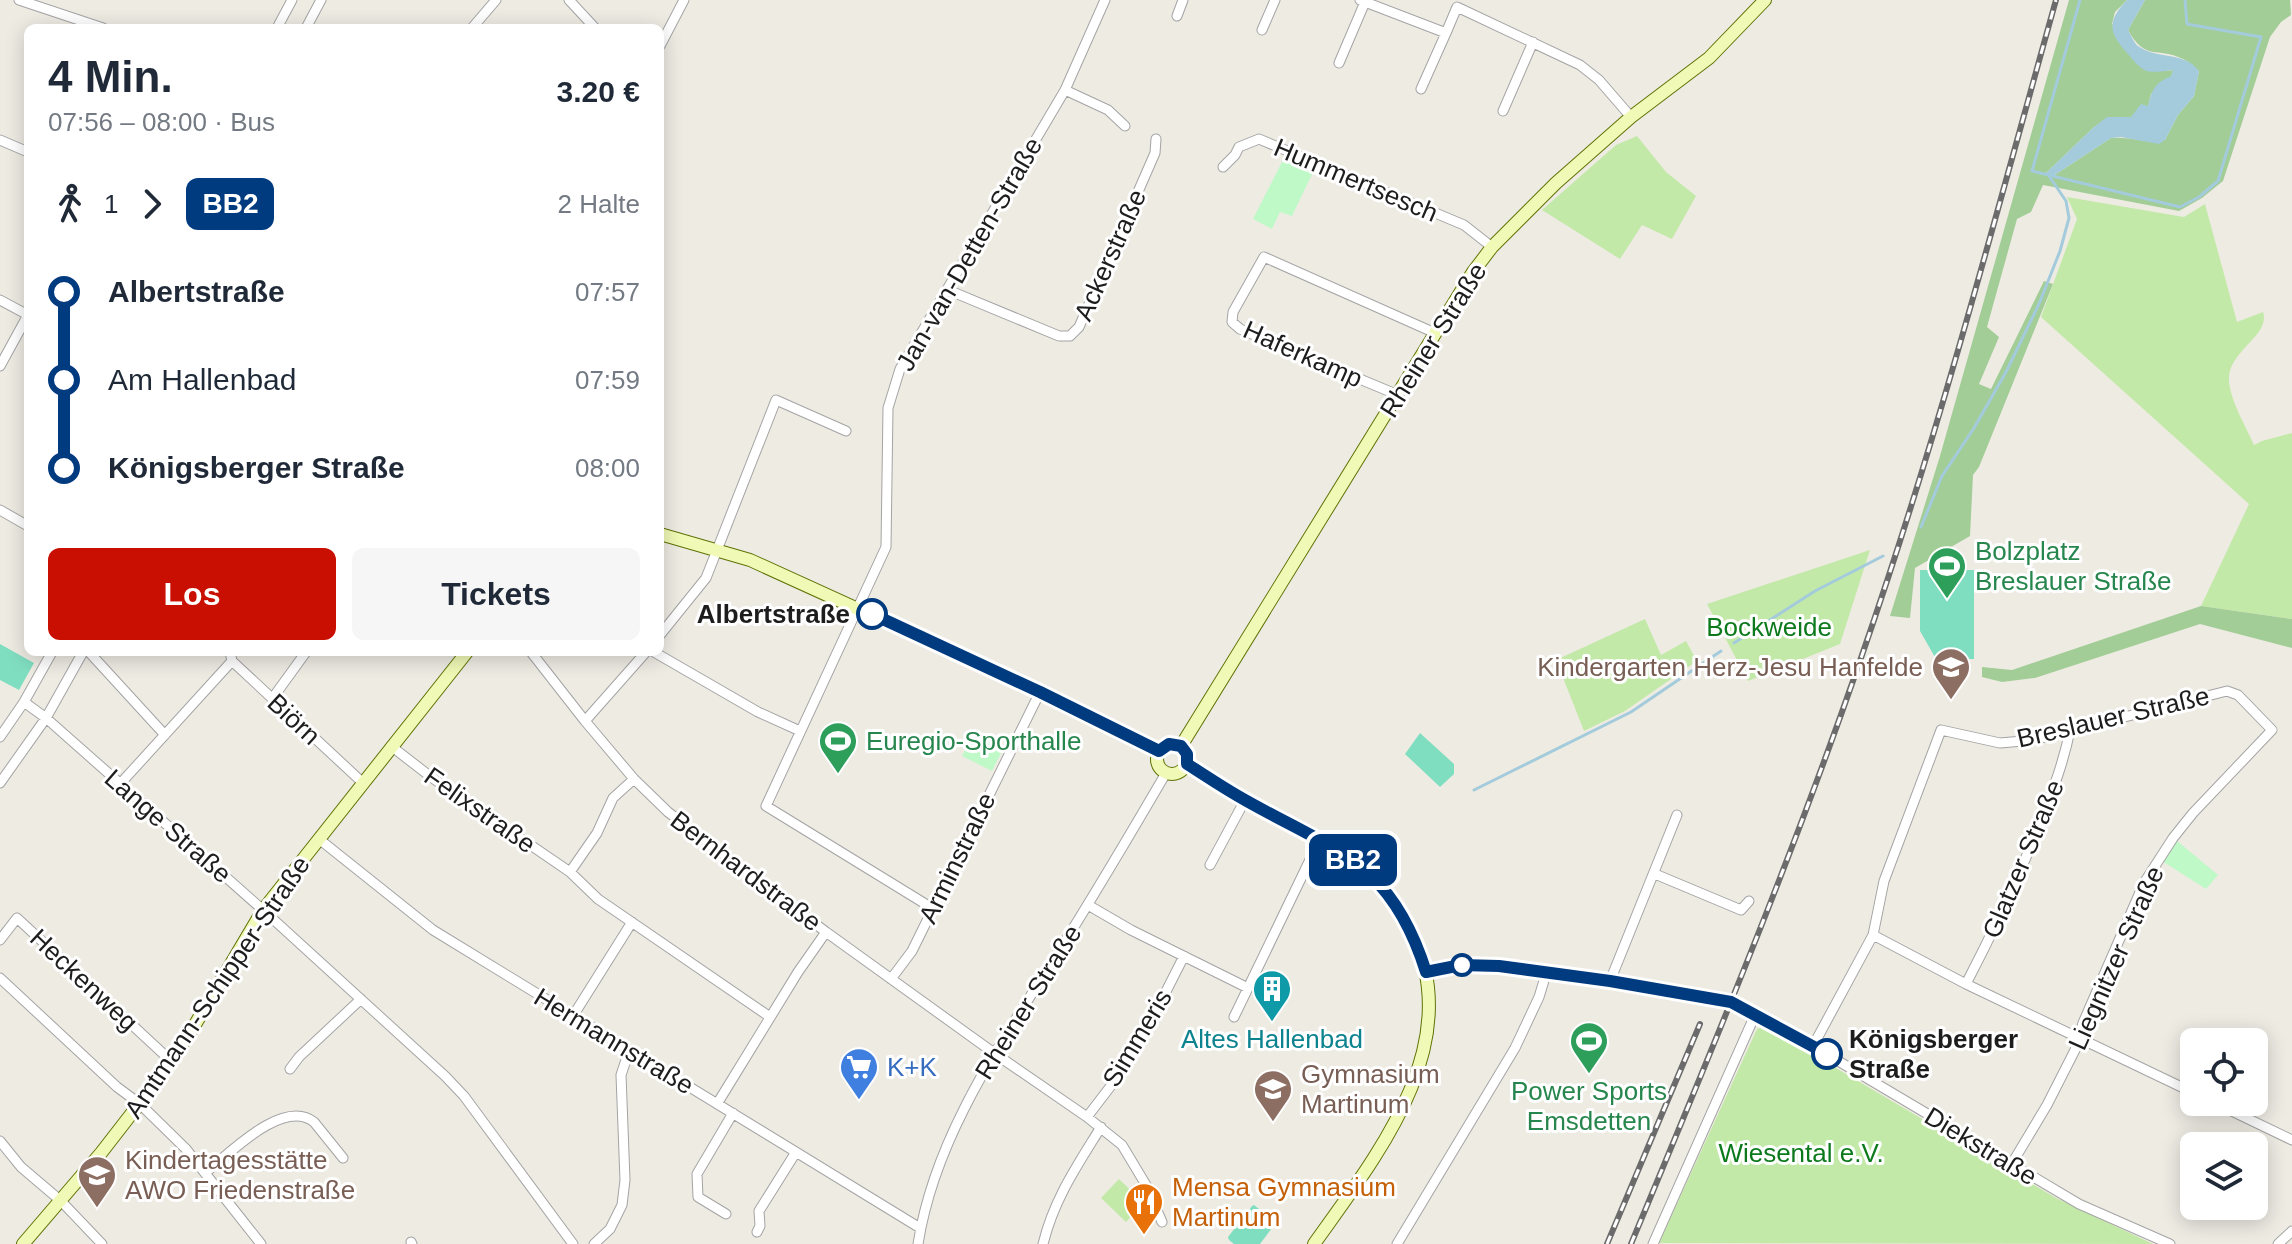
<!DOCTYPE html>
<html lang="de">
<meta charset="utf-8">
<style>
body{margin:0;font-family:Arial,sans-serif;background:#f6f6f7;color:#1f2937;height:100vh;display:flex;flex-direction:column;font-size:30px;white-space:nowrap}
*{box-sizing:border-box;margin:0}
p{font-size:26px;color:#747a83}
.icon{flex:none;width:44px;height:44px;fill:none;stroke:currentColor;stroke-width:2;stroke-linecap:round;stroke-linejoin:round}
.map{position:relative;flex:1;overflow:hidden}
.side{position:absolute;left:24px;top:24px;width:640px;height:632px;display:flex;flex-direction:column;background:#fff;border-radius:12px;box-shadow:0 4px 20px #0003}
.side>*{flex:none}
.badge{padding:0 16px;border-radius:12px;font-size:28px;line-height:52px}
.fabs{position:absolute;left:2180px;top:1028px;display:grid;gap:16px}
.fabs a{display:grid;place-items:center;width:88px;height:88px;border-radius:12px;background:#fff;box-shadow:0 4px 20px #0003;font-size:40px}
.map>.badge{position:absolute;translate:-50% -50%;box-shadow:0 0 0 4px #fff}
.legs{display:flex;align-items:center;gap:12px;height:88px;padding:0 24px;font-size:26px}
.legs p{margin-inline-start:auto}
.overview{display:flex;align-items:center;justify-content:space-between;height:136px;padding:0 24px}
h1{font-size:44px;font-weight:700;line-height:60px}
.button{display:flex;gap:16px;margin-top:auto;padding:16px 24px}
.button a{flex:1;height:92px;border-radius:12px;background:#c90f01;color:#fff;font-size:32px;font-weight:700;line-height:92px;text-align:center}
.button a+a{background:#f6f6f7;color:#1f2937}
ul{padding:0 24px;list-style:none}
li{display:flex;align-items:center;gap:28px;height:88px;font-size:30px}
li i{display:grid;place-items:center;width:12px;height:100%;margin:0 10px;background:currentColor}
li i::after{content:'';width:20px;height:20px;margin:-10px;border:6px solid;border-radius:50%;background:#fff}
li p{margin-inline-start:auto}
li:first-child i{background:linear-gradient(#0000 50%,currentColor 0)}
li:last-child i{background:linear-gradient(currentColor 50%,#0000 0)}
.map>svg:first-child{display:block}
</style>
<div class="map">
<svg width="2292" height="1244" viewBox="0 0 2292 1244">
<rect width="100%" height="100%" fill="#eeebe3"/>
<path fill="#c3e9a8" d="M1637 136 1666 172 1696 196 1672 239 1642 225 1620 259 1542 210 1616 145Z
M2067 197 2184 217 2205 204 2237 322 2263 312C2271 336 2227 351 2229 381 2231 403 2246 426 2254 445L2262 441 2292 433V619L2201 606 2249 504 2041 317 2077 219Z
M1870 550 1840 644 1748 681 1707 604Z
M1645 619 1661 655 1686 641 1697 661 1625 711 1584 731 1556 660Z
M1765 1026 2056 1198 2153 1244 1659 1243 1757 1029Z
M1119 1179 1144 1203 1126 1222 1101 1198Z"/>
<path fill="#a3cd97" d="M2069 0H2127L2115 12 2112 24 2164 71 2173 70 2171 77 2151 94 2148 107 2131 117 2107 118 2094 127 2045 174 2053 176 2111 138C2131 136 2145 144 2165 140L2178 115 2194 96 2199 71C2194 67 2188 61 2183 59 2156 46 2146 62 2128 30L2145 0H2290L2291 15 2281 22 2270 37 2223 181 2202 198 2179 211 2043 185 2031 212 2017 219 1987 327 1999 337 1979 384 1991 389 2044 281 2053 284 1979 467 1973 475 1970 536 1915 568 1910 618 1890 616 1940 456Z
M2201 606 2292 619V648L2200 624 2035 678 2002 682 1982 677V667L2012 670Z"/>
<path fill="#bff9c7" d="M1286 154 1316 166 1292 216 1280 212 1272 229 1253 219Z
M973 734 1003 749 992 771 962 756Z
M2176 840 2218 875 2206 889 2162 861Z"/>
<path fill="#80dec0" d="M1920 570H1974V659H1936L1920 631Z
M0 644 34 663 19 690 0 680Z
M1420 733 1454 764V774L1440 787 1405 754Z
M1254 1205 1274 1221 1275 1224 1260 1244H1234L1229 1240 1228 1237 1252 1206Z"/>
<path fill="#a3cbdc" d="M2127 0H2145L2128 30C2131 35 2134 43 2138 46 2157 60 2185 51 2199 71L2194 96 2178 115 2165 140 2159 144 2121 137 2111 138 2053 176 2045 174 2094 127 2107 117H2131L2141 104 2148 106C2153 88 2154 84 2171 76L2173 70C2165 71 2154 73 2147 71 2140 69 2133 60 2128 54 2109 33 2106 22 2127 0Z"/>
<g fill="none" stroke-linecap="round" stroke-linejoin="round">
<path stroke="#a3cbdc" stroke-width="3" d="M2080 0 2032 171 2180 207 2199 197 2218 181 2261 37 2187 24 2185 0
M1921 527 1942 476 1974 428 2006 372 2039 304 2060 251 2069 218 2066 201 2049 176
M1734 643 1815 591 1883 556
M1474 790 1631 712 1721 651"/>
<defs>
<path id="street" d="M19 0 103 28
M569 0 595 28
M1360 0 1446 33 1457 7 1580 65 1599 80 1631 117
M1177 16 1183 0
M277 28 292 0
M306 28 321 0
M472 28 496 0
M1262 30 1275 0
M660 46 684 0
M1339 63 1365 2
M1421 89 1446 33
M1065 90 1108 110 1125 126
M1503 111 1533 42
M0 140 28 152
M1223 167 1235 155 1239 147 1259 139 1464 225 1492 247
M948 290 1059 336H1070L1079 327 1155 153 1156 139
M0 300 28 315
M0 366 28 315
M1398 395 1240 329 1232 322 1233 312 1264 257 1435 333
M0 510 28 526
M660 635 706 578 776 400 846 431
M89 652 165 735
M230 652 232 661 363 783
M531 652 585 721 634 779 668 812 826 932 994 1053 1087 1117 1122 1145 1146 1185 1162 1222
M654 652 758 712 800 731
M272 699 306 652
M24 702 46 718 263 910 445 1076 464 1096 573 1244
M585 721 646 652
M0 737 24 702 52 652
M391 746 431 777 570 872 598 899 770 1017
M0 783 46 718 83 652
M120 784 232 661
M319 839 433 930 920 1228
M1210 865 1245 800
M570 872 597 833 613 798 634 779
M1655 874 1741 910 1749 901
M1088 905 1131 930 1248 988
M932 908 766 806 886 547 888 408 900 369 1065 90 1105 0
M1873 935 1966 984 2194 1093
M0 940 17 918 171 1061
M1426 972 1461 965 1499 966 1610 981 1731 1002 1813 1046 2079 1204 2170 1244
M0 978 117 1087 140 1104 186 1149 261 1244
M891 979 912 951 1040 692
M1610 981 1677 815
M1966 984C1992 934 2016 883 2037 831 2050 797 2063 766 2070 730
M573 1016 632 922
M1234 1017 1320 839
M1813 1046 1873 935 1884 881 1941 730 2000 743 2034 740 2227 691 2238 695 2272 730 2193 813 2173 838 2144 883 2083 1023 2075 1050 2047 1105 2011 1165
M290 1069 299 1057 361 999
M2213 1102 2292 1140
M717 1104 798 972 826 932
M1087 1117 1120 1074 1147 1029 1184 956
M0 1141 21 1167 61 1201 102 1244
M205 1173C230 1153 283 1098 314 1122L343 1158
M726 1214 698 1197 697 1174 733 1113
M757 1232 760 1226 759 1211 796 1152
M411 1242 412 1244
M594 1244 610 1229 622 1205 625 1180 621 1075 629 1051
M918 1244C935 1135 1002 1042 1059 951 1096 892 1131 833 1166 773
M1043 1244C1054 1199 1077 1166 1101 1127
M1397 1244 1515 1048 1539 997 1546 974
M1653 1244 1755 1015
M2278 1244 2292 1231"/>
<path id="secondary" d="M660 534 750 560 1040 692 1159 751
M1157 759a15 15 0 1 1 30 0a15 15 0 1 1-30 0Z
M1181 746 1473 272 1492 247 1556 183 1631 117 1709 58 1765 0
M1187 764C1208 777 1228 791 1249 802 1285 821 1323 837 1355 861 1381 881 1401 907 1414 937 1465 1048 1375 1158 1314 1244
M23 1244 101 1153 160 1077 190 1033 263 910 467 652"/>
</defs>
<use href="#street" stroke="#a4a4a4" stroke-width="11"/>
<use href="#secondary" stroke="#5f7305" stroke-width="14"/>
<use href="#street" stroke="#fff" stroke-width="9"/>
<use href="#secondary" stroke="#f1f9b6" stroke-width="12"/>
<defs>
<path id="rail" d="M1607 1244 1700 1024
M1631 1244C1723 1024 1814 804 1888 578 1951 387 2002 193 2056 0"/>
</defs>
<use href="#rail" stroke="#6b6b6b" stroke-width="6"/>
<use href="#rail" stroke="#fff" stroke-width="3" stroke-dasharray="9" stroke-linecap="butt"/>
</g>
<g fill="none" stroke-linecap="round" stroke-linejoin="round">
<defs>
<path id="line-1" d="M872 614 1040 692 1159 751 1169 744 1181 746 1187 754V764C1206 776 1225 789 1245 800 1337 852 1391 861 1426 972L1461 965 1499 966 1610 981 1731 1002 1827 1054"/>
</defs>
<use href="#line-1" stroke="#fff" stroke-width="18"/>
<use href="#line-1" stroke="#003b80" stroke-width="12"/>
</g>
<defs>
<symbol id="stadium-pin" viewBox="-11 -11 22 30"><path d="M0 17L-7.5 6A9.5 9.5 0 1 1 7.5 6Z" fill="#2e9e5b" stroke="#fff"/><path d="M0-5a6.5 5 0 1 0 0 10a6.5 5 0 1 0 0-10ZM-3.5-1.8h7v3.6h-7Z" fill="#fff"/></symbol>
<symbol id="school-pin" viewBox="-11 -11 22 30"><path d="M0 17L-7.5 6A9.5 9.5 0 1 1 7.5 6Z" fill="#8d6e63" stroke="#fff"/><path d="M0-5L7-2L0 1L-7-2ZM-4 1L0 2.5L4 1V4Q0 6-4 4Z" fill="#fff"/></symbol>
<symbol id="building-pin" viewBox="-11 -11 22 30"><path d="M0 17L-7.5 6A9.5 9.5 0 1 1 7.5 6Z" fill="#0f9aa8" stroke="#fff"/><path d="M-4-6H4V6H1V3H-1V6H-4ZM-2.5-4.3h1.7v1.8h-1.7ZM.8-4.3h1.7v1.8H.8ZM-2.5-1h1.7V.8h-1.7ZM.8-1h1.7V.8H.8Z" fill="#fff"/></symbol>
<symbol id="supermarket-pin" viewBox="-11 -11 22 30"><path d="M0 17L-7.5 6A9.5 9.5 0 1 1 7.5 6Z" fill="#3f7fe0" stroke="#fff"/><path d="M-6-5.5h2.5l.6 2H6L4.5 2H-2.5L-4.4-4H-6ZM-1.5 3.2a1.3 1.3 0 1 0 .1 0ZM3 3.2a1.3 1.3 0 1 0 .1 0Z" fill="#fff"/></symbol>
<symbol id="restaurant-pin" viewBox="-11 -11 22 30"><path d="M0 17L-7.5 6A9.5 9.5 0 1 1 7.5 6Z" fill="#e8710a" stroke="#fff"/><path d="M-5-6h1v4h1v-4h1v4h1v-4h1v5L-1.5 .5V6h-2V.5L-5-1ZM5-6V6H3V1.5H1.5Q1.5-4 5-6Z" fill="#fff"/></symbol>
</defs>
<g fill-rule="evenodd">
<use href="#stadium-pin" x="1925" y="544" width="44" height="60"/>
<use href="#school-pin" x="1929" y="645" width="44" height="60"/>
<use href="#stadium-pin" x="816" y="719" width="44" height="60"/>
<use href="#building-pin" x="1250" y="967" width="44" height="60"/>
<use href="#stadium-pin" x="1567" y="1019" width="44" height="60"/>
<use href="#supermarket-pin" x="837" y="1045" width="44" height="60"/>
<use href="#school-pin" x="1251" y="1067" width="44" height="60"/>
<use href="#school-pin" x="75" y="1153" width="44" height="60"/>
<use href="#restaurant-pin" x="1122" y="1180" width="44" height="60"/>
</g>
<g fill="#fff" stroke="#003b80" stroke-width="4">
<circle cx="872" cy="614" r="14"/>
<circle cx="1462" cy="965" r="10"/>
<circle cx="1827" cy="1054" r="14"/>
</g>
<g text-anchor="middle" stroke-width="6" stroke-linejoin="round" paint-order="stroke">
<g font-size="26" fill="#1d1d1d" stroke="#fff">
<text transform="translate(1356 180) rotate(23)" y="9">Hummertsesch</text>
<text transform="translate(969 254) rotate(-60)" y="9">Jan-van-Detten-Straße</text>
<text transform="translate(1110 255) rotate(-66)" y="9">Ackerstraße</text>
<text transform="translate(1433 340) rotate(-58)" y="9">Rheiner Straße</text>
<text transform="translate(1303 354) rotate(24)" y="9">Haferkamp</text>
<text transform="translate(2113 717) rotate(-13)" y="9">Breslauer Straße</text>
<text transform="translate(294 719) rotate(43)" y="9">Biörn</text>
<text transform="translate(480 810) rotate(35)" y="9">Felixstraße</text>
<text transform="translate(168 826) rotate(41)" y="9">Lange Straße</text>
<text transform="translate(957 858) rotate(-64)" y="9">Arminstraße</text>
<text transform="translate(2023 859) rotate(-67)" y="9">Glatzer Straße</text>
<text transform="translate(746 871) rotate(37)" y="9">Bernhardstraße</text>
<text transform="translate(2116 958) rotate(-66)" y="9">Liegnitzer Straße</text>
<text transform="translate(84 980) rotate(43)" y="9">Heckenweg</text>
<text transform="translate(217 987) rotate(-56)" y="9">Amtmann-Schipper-Straße</text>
<text transform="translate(1028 1002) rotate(-58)" y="9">Rheiner Straße</text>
<text transform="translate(1137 1038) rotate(-59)" y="9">Simmeris</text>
<text transform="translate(614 1041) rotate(31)" y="9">Hermannstraße</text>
<text transform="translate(1981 1146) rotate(31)" y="9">Diekstraße</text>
</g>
<g font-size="26" fill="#27864d" stroke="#fff" text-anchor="start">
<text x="1975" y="560">Bolzplatz<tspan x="1975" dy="30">Breslauer Straße</tspan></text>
<text x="866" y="750">Euregio-Sporthalle</text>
<text x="1589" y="1100" text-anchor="middle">Power Sports<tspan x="1589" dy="30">Emsdetten</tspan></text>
</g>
<g font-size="26" font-weight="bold" fill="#1d1d1d" stroke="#fff" text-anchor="end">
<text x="850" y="623">Albertstraße</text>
<text x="1849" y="1048" text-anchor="start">Königsberger<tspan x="1849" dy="30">Straße</tspan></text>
</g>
<g font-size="26" fill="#0c7a1c" stroke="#fff">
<text x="1769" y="636">Bockweide</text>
<text x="1801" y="1162">Wiesental e.V.</text>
</g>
<g font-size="26" fill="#785e54" stroke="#fff" text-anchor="start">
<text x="1923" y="676" text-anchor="end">Kindergarten Herz-Jesu Hanfelde</text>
<text x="1301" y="1083">Gymnasium<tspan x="1301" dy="30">Martinum</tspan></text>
<text x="125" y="1169">Kindertagesstätte<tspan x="125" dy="30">AWO Friedenstraße</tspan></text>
</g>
<g font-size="26" fill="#0d838f" stroke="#fff">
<text x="1272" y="1048">Altes Hallenbad</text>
</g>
<g font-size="26" fill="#366cbe" stroke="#fff" text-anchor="start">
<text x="887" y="1076">K+K</text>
</g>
<g font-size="26" fill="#c56008" stroke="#fff" text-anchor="start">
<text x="1172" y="1196">Mensa Gymnasium<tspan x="1172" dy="30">Martinum</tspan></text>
</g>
</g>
</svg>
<div class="fabs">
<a><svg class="icon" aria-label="locate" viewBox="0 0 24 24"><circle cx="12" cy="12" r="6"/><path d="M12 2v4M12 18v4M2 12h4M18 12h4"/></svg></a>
<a><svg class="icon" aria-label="layers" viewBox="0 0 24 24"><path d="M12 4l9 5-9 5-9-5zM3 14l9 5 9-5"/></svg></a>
</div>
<b class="badge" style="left:1353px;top:860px;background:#003b80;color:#fff">BB2</b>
<section class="side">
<div class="overview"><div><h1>4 Min.</h1><p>07:56 – 08:00 · Bus</p></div><b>3.20 €</b></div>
<div class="legs"><svg class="icon" aria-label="walk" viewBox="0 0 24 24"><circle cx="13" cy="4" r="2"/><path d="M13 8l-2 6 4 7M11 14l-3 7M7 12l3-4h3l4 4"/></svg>1<svg class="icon" aria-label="forward" viewBox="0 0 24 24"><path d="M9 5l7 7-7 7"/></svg><b class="badge" style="background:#003b80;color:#fff">BB2</b><p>2 Halte</p></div>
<ul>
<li><i style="color:#003b80"></i><b>Albertstraße</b><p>07:57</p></li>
<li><i style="color:#003b80"></i><span>Am Hallenbad</span><p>07:59</p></li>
<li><i style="color:#003b80"></i><b>Königsberger Straße</b><p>08:00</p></li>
</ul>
<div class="button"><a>Los</a><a>Tickets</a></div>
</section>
</div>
